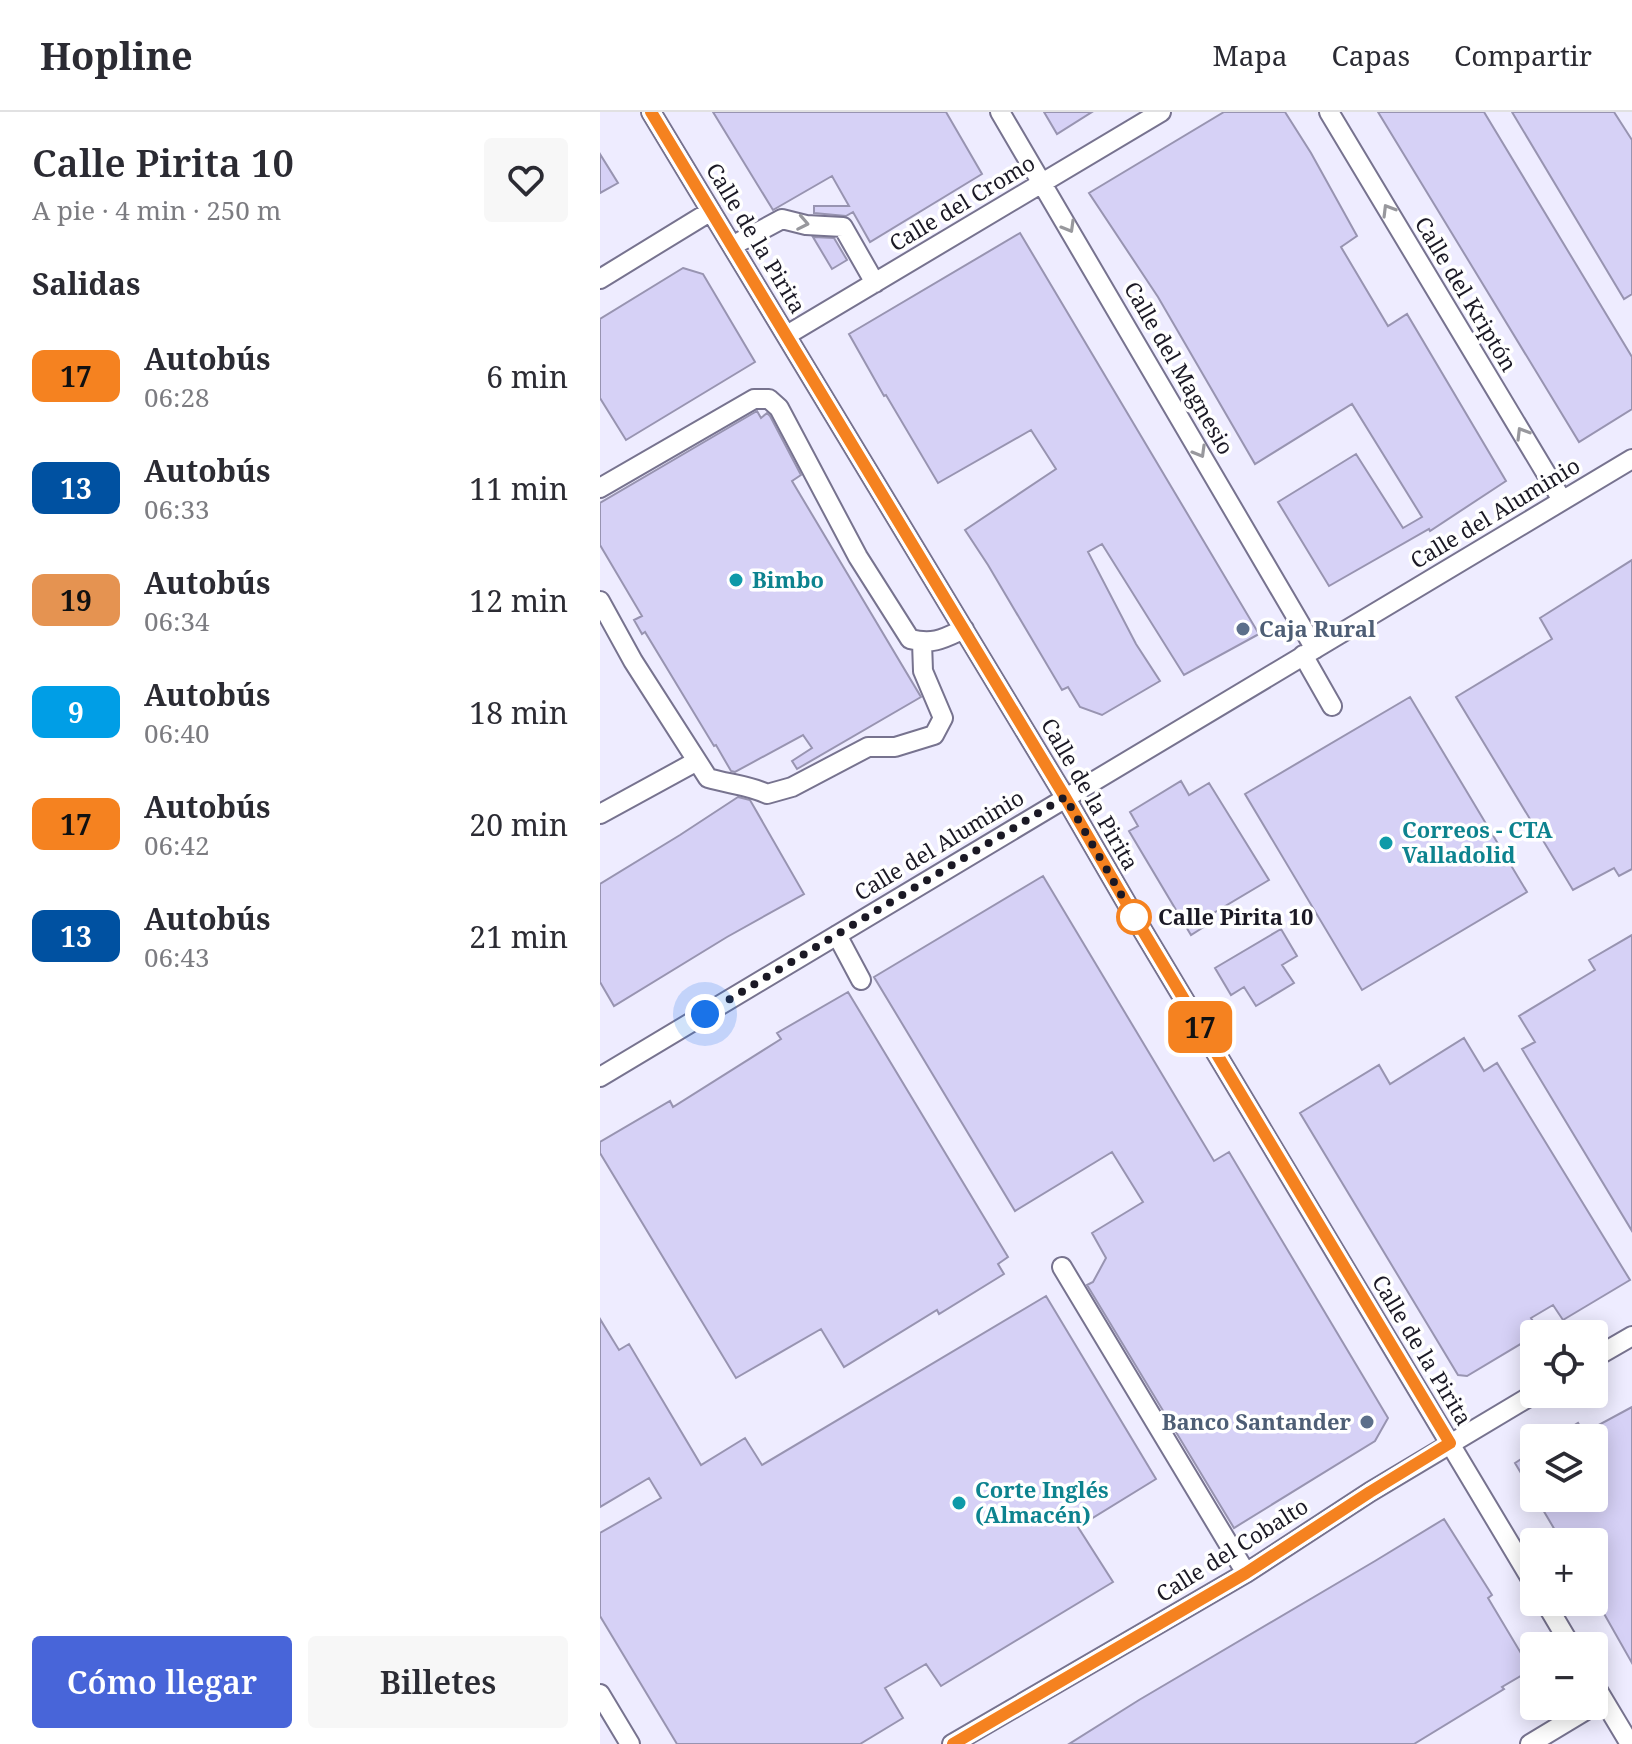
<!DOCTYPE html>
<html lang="es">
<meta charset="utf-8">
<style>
body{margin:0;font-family:"Noto Serif",serif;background:#f7f7f7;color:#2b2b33;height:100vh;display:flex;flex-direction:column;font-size:30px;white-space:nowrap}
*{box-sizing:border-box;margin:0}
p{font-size:26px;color:#7c7c81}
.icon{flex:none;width:44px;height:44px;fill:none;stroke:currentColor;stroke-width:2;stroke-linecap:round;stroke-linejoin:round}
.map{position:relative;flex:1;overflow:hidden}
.side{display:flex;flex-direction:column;background:#fff;width:600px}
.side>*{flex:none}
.badge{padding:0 16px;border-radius:12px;font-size:28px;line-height:52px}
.fabs{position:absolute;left:920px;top:1208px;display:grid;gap:16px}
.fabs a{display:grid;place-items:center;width:88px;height:88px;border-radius:8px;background:#fff;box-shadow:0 4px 20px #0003;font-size:40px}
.you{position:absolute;width:40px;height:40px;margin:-20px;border:6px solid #fff;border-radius:50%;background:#1a73e8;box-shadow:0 0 0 12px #1a73e833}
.map>.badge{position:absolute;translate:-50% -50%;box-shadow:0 0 0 4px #fff}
h2{padding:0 32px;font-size:30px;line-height:72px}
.round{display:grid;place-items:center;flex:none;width:84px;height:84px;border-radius:8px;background:#f7f7f7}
.overview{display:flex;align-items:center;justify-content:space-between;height:136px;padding:0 32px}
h1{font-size:38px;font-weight:600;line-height:60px}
.cta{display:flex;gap:16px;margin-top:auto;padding:16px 32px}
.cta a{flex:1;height:92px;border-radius:8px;background:#4865d9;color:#fff;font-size:32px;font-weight:600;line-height:92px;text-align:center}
.cta a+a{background:#f7f7f7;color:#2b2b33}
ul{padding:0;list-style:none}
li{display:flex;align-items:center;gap:24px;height:112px;padding:0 32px}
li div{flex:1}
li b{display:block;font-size:30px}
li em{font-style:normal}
li .badge{min-width:88px;font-weight:700;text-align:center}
header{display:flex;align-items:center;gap:48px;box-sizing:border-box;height:112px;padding:0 40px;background:#fff;border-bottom:2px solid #e1e1e2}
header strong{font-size:38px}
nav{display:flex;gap:44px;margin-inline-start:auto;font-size:28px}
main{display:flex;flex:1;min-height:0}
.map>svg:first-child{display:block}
</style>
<header>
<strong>Hopline</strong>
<nav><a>Mapa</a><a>Capas</a><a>Compartir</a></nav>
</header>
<main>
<section class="side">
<div class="overview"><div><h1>Calle Pirita 10</h1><p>A pie · 4 min · 250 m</p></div><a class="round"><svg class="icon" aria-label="heart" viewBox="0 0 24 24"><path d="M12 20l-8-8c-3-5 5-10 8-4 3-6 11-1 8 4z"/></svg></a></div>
<h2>Salidas</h2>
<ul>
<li><span class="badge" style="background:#f58220;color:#111">17</span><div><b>Autobús</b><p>06:28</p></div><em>6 min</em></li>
<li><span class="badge" style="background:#0051a1;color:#fff">13</span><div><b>Autobús</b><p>06:33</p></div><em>11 min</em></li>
<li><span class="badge" style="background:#e59351;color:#111">19</span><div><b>Autobús</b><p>06:34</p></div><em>12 min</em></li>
<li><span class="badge" style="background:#009ee6;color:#fff">9</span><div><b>Autobús</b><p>06:40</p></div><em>18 min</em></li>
<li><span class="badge" style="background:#f58220;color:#111">17</span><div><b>Autobús</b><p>06:42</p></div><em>20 min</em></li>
<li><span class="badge" style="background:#0051a1;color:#fff">13</span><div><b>Autobús</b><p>06:43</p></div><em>21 min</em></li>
</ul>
<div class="cta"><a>Cómo llegar</a><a>Billetes</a></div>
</section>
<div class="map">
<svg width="1032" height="1632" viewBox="0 0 1032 1632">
<rect width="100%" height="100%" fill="#eeecff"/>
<path fill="#d6d1f6" stroke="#9894b1" stroke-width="2" d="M113 0H346L382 62 270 130 253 100 246 104 214 101V94H249L232 64 173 98Z
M444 0H492L457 22Z
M624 0H685L711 41 757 124 741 135 788 214 807 202 906 369 830 419 829 417 729 474 678 390 756 342 803 416 822 405 752 292 655 352 558 185 489 81Z
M778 0H884L1032 245V297L979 330Z
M912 0H1014L1032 28V182L1024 187Z
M0 42 18 71 0 81Z
M420 121 659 522 584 563 502 432 488 440 536 532 560 569 502 603 480 595 468 575 462 578 388 453 365 418 456 357 431 318 338 371 286 283 284 284 249 222Z
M213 125 234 126 247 148 232 157Z
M83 156 103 162 155 250 26 328 0 286V207Z
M157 299 161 306 167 301 170 304 201 363 192 369 321 585 197 657 192 649 212 636 203 623 135 660 131 659 116 633 114 634 45 520 42 522 34 508 42 504 0 433V391Z
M1032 448V757L1019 764 1014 756 973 778 856 585 952 527 940 506Z
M810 585 927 780 762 878 645 682Z
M581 669 589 683 609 671 669 768 607 805 610 811 591 823 529 719 538 714 530 700Z
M138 685 150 688 204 782 127 825 14 894 0 870V772L80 723Z
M443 764 614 1049 629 1040 788 1306 775 1329 634 1416 487 1173 493 1170 506 1146 492 1121 543 1090 512 1040 415 1099 274 865Z
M681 817 697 844 682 853 694 871 656 894 644 875 631 883 615 856Z
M1032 823V1119L922 937 935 930 919 904 995 858 989 848Z
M248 880 408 1145 398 1152 404 1162 339 1202 337 1198 244 1255 221 1217 136 1266 0 1041V1030L70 989 73 995 181 927 177 921Z
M864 926 884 959 897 951 1030 1168 963 1208 953 1193 931 1206 940 1221 934 1222V1224L867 1264 858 1263 700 1001 779 953 790 972Z
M446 1184 556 1367 478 1415 513 1470 341 1574 326 1552 285 1576 303 1606 260 1632H77L0 1504V1421L61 1386 49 1366 0 1395V1207L19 1238 29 1232 101 1353 145 1326 162 1353Z
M1032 1295V1551L994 1484V1430H962L936 1386H994V1326H954L978 1311 984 1321Z
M934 1339V1383L915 1351Z
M844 1407 892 1483 888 1486 931 1558 902 1575 904 1577 814 1632H469L539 1588 775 1449Z"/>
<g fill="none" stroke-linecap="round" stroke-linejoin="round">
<defs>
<path id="minor" d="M51 0 465 685 534 804 934 1472
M400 0 715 537
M729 0 962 388
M132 134 182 107 206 113 243 115 275 171
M0 167 111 99
M187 223 561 0
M0 376 154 287H169L179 296 258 445 310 527C333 533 343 527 364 517
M0 489 33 549 108 666C128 672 149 673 167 682L192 675 268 635H295L334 623 343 606 323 559 322 530
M703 543 732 594
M0 702 97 649
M237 823 261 868
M0 965 1032 347
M462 1155 646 1461
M994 1246 1032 1224
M945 1490 971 1534
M994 1572 1030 1632
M0 1582 30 1632
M352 1632 646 1461 770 1380 934 1282
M930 1632 993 1594"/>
</defs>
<use href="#minor" stroke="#77738f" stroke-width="22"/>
<use href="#minor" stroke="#fff" stroke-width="18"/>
</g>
<defs><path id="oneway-chevron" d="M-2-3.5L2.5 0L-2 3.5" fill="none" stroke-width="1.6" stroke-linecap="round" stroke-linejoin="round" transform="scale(2)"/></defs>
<g stroke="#98989d">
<use href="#oneway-chevron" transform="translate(788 98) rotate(-121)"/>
<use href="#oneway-chevron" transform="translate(203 111) rotate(11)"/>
<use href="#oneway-chevron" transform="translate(469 115) rotate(60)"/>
<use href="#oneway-chevron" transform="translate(922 321) rotate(-121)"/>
<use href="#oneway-chevron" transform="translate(600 340) rotate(60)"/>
</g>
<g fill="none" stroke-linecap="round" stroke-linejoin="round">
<defs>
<path id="line" d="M51 0 465 685 534 804 850 1331 770 1380 646 1461 353 1632"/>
</defs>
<use href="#line" stroke="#fff" stroke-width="18"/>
<use href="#line" stroke="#f58220" stroke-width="12"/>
<path stroke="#1b1925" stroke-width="8" stroke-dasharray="0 14.4" d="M105 902 465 685 534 805"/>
</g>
<g fill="#0f9aa8" stroke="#fff" stroke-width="3">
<circle cx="136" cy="468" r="8"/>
<circle cx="786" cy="731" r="8"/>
<circle cx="359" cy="1391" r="8"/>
</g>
<g fill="#5c6f8a" stroke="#fff" stroke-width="3">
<circle cx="643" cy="517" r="8"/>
<circle cx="767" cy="1310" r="8"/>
</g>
<circle fill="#fff" stroke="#f58220" stroke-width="4" cx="534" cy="805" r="16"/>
<g text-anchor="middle" stroke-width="7" stroke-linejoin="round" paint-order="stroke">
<g font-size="22" fill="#1b1925" stroke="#fff">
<text transform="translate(362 91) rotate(-31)" y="8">Calle del Cromo</text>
<text transform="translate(156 126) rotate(59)" y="8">Calle de la Pirita</text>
<text transform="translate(866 182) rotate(59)" y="8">Calle del Kriptón</text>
<text transform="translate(579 256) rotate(60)" y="8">Calle del Magnesio</text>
<text transform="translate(895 401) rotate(-31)" y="8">Calle del Aluminio</text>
<text transform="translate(490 682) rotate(60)" y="8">Calle de la Pirita</text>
<text transform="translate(339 733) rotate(-31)" y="8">Calle del Aluminio</text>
<text transform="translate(822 1238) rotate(59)" y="8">Calle de la Pirita</text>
<text transform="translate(632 1438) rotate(-32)" y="8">Calle del Cobalto</text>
</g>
<g font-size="22" font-weight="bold" fill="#0d838f" stroke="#fff" text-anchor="start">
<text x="152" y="476">Bimbo</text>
<text x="802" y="726">Correos - CTA<tspan x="802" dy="25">Valladolid</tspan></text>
<text x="375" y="1386">Corte Inglés<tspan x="375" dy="25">(Almacén)</tspan></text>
</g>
<g font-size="22" font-weight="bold" fill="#4e5e75" stroke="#fff" text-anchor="start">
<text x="659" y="525">Caja Rural</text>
<text x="751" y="1318" text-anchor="end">Banco Santander</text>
</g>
<g font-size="22" font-weight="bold" fill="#1b1925" stroke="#fff" text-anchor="start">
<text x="558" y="813">Calle Pirita 10</text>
</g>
</g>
</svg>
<div class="fabs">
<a><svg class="icon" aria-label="locate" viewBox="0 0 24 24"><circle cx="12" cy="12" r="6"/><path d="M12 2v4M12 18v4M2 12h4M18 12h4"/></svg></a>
<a><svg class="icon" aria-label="layers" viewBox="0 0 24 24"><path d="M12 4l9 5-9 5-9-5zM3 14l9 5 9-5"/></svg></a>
<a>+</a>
<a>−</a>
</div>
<div class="you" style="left:105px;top:902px"></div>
<b class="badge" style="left:600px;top:915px;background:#f58220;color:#111">17</b>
</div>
</main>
